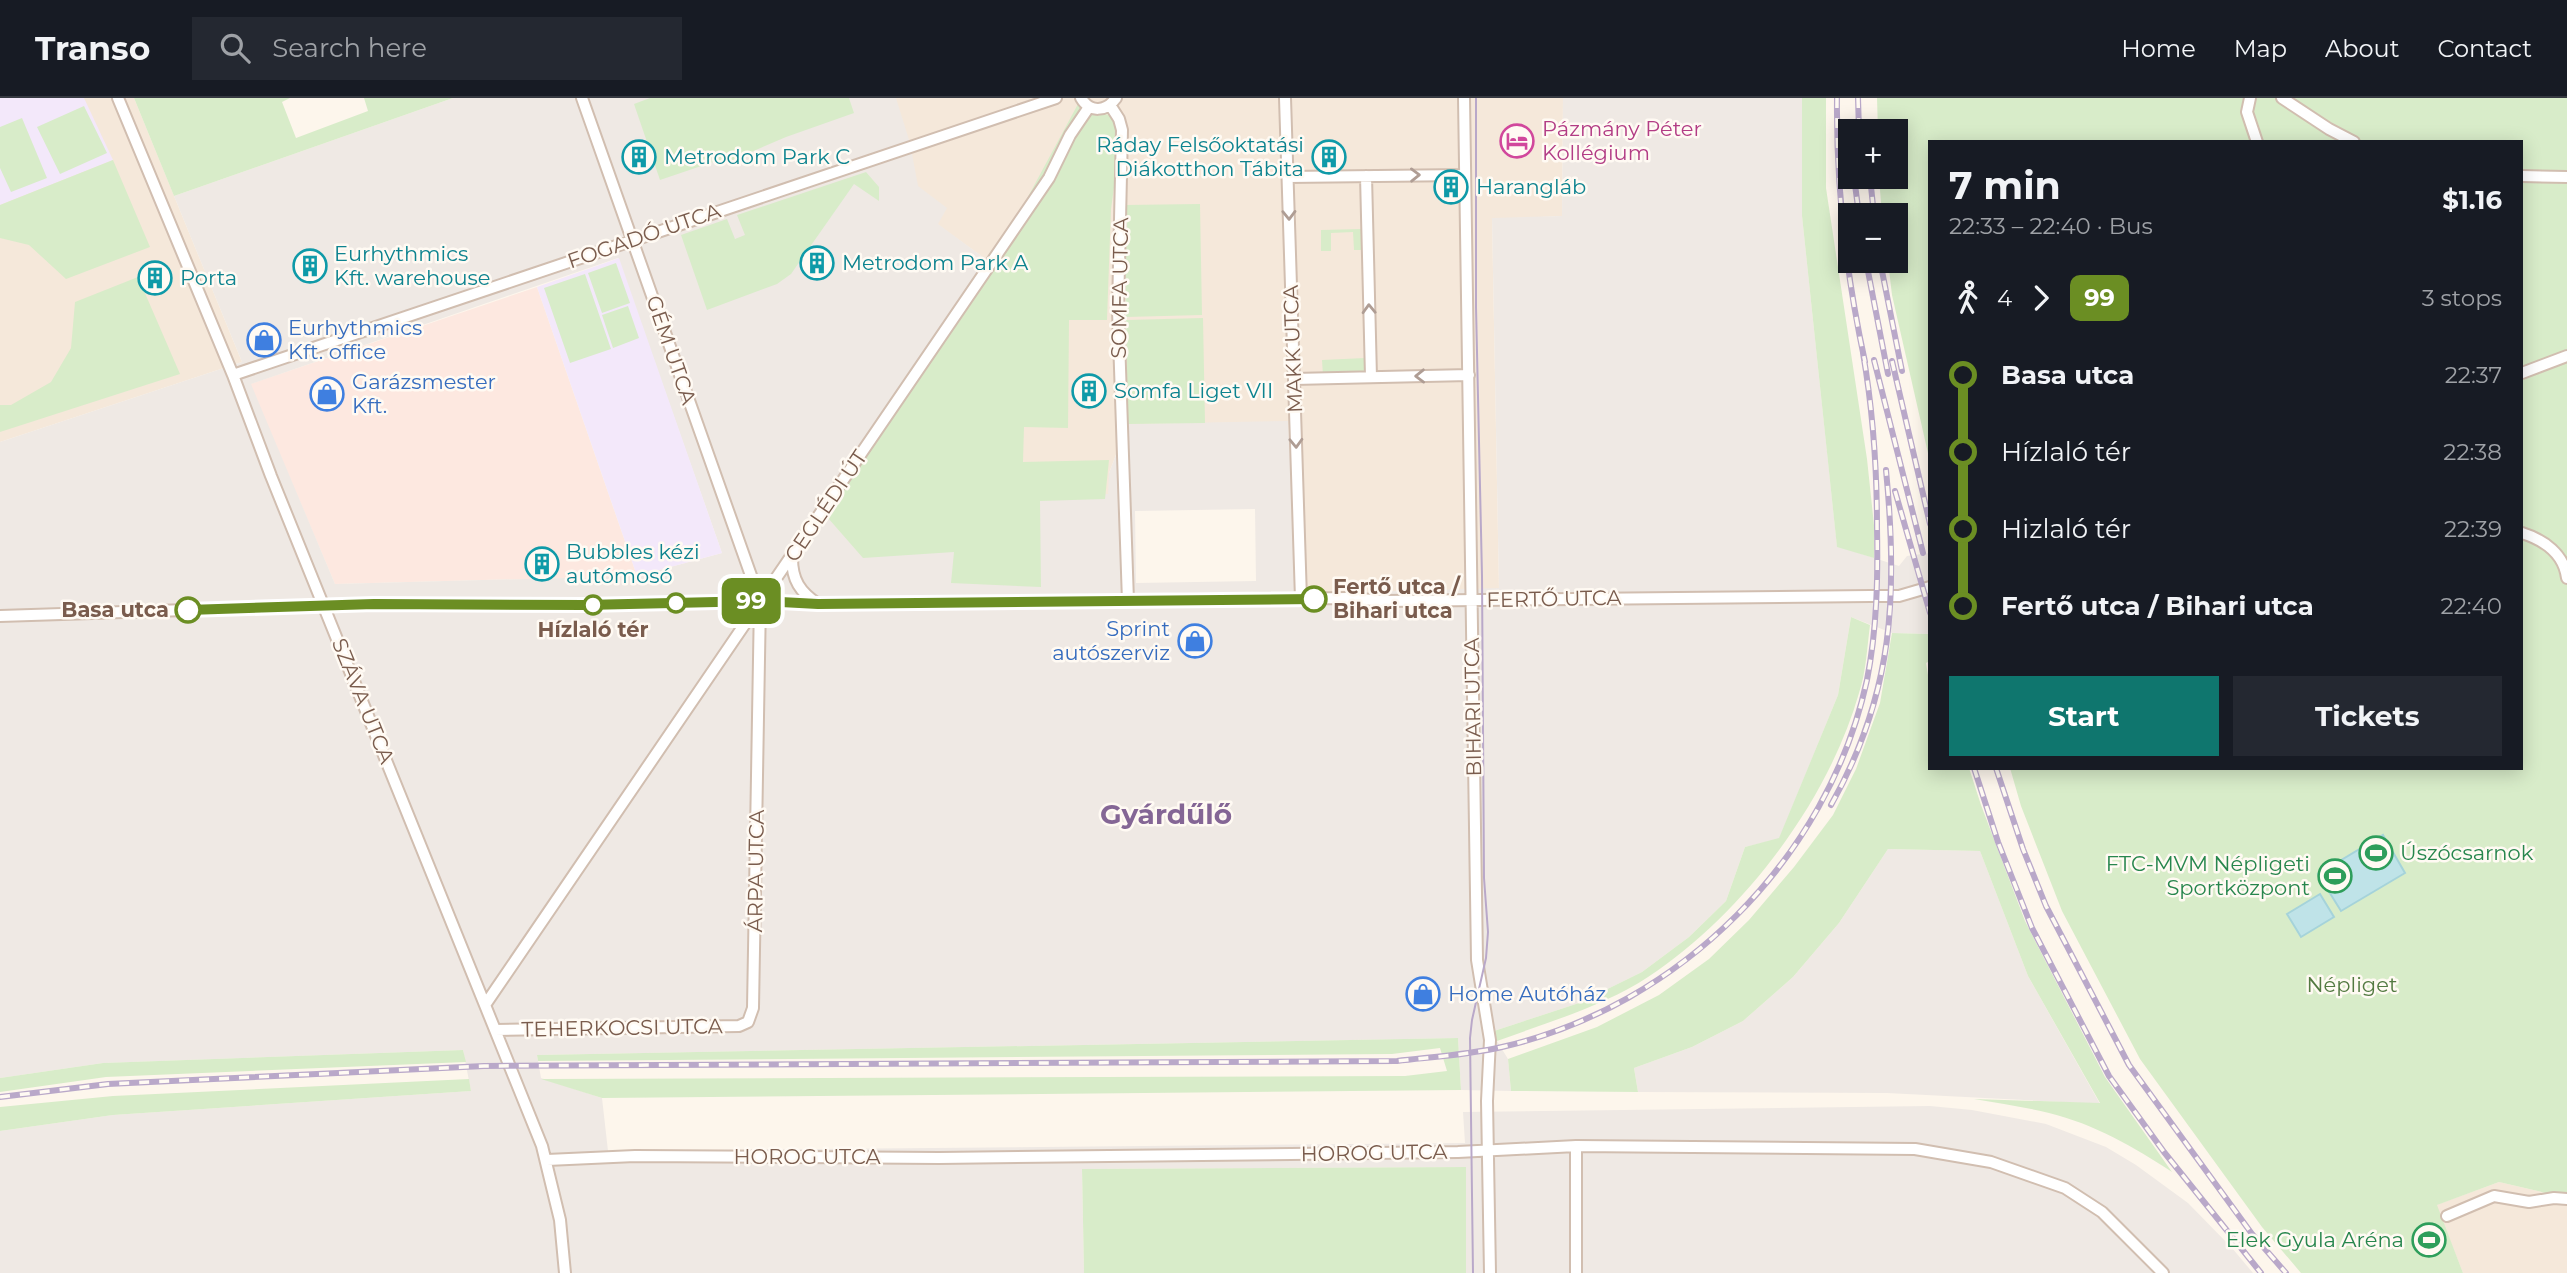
<!DOCTYPE html>
<meta charset="utf-8">
<style>
body{margin:0;font-family:Montserrat,sans-serif;background:#242831;color:#f1f3f6;height:100vh;display:flex;flex-direction:column;font-size:26px;white-space:nowrap}
*{box-sizing:border-box;margin:0}
p{font-size:23px;color:#9ea1a6}
.icon{flex:none;width:38px;height:38px;fill:none;stroke:currentColor;stroke-width:2;stroke-linecap:round;stroke-linejoin:round}
.map{position:relative;flex:1;overflow:hidden}
.sheet{position:absolute;left:1928px;top:42px;width:595px;height:630px;display:flex;flex-direction:column;background:#171b24;border-radius:0px;box-shadow:0 4px 18px #0003}
.sheet>*{flex:none}
.badge{padding:0 14px;border-radius:10px;font-size:24px;line-height:46px}
.tools{position:absolute;left:1838px;top:21px;display:grid;gap:14px}
.tools a{display:grid;place-items:center;width:70px;height:70px;border-radius:0px;background:#171b24;box-shadow:0 4px 18px #0003;font-size:35px}
.map>.badge{position:absolute;translate:-50% -50%;box-shadow:0 0 0 4px #fff}
.legs{display:flex;align-items:center;gap:10px;height:77px;padding:0 21px;font-size:23px}
.legs p{margin-inline-start:auto}
.headline{display:flex;align-items:center;justify-content:space-between;height:119px;padding:0 21px}
h1{font-size:38px;font-weight:700;line-height:52px}
.primary-button{display:flex;gap:14px;margin-top:auto;padding:14px 21px}
.primary-button a{flex:1;height:80px;border-radius:0px;background:#0f766e;color:#fff;font-size:28px;font-weight:700;line-height:80px;text-align:center}
.primary-button a+a{background:#242831;color:#f1f3f6}
ul{padding:0 21px;list-style:none}
li{display:flex;align-items:center;gap:24px;height:77px;font-size:26px}
li i{display:grid;place-items:center;width:10px;height:100%;margin:0 9px;background:currentColor}
li i::after{content:'';width:18px;height:18px;margin:-9px;border:5px solid;border-radius:50%;background:#171b24}
li p{margin-inline-start:auto}
li:first-child i{background:linear-gradient(#0000 50%,currentColor 0)}
li:last-child i{background:linear-gradient(currentColor 50%,#0000 0)}
header{display:flex;align-items:center;gap:42px;box-sizing:border-box;height:98px;padding:0 35px;background:#171b24;border-bottom:2px solid #363941}
header strong{font-size:33px}
nav{display:flex;gap:38px;margin-inline-start:auto;font-size:24px}
.search{width:490px;height:63px;background:#242831;display:flex;align-items:center;gap:18px;box-sizing:border-box;padding:0 24px;border-radius:0px;color:#9ea1a6;font-size:26px}
.map>svg:first-child{display:block}
</style>
<header>
<strong>Transo</strong>
<div class="search"><svg class="icon" aria-label="search" viewBox="0 0 24 24"><circle cx="10" cy="10" r="6"/><path d="M15 15l6 6"/></svg>Search here</div>
<nav><a>Home</a><a>Map</a><a>About</a><a>Contact</a></nav>
</header>
<div class="map">
<svg width="2567" height="1175" viewBox="0 0 2567 1175">
<rect width="100%" height="100%" fill="#fdf6ec"/>
<path fill="#f5e8da" d="M0 0H134L242 264 0 344Z
M595 0H1563L1562 118 1492 121 1499 491 1297 496 1288 324 1128 326 1109 375V396H1048L1011 373 991 165 937 126Z
M2499 1084 2567 1100V1175H2463L2436 1107Z"/>
<path fill="#fde8e0" d="M537 189 637 478 335 486 250 286Z"/>
<path fill="#efe9e4" fill-rule="evenodd" d="M453 0H896L910 45 918 88 947 110 938 126 991 165 1012 373 1048 396H1108L1109 375 1128 326 1288 323 1297 496 1499 490 1492 120 1562 118 1563 0H1802V118L1837 448 1899 468 1907 458 1930 455V536L1892 535 1851 519 1838 597 1779 741 1745 749 1726 803 1689 839 1642 874 1579 905 1494 933 1497 943 1508 961 1511 993 1461 992 1458 940 537 957 541 980 602 1000 608 1053 1465 1045 1463 1014 1930 1008 1972 1012 2046 1026 2106 1049 2136 1067 2188 1105 2232 1150 2253 1175H1466V1069L1082 1071 1084 1175H0V1033L113 1017 471 993 463 952 103 965 0 980V344L242 264 174 98ZM618 160 722 455 637 478 335 486 251 286ZM1255 411 1256 483 1136 485 1135 413Z
M1888 751 1980 753 2028 878 2100 1006 1887 995 1638 994 1634 970 1692 949 1743 923 1793 879 1839 825Z"/>
<path fill="#f3e8fa" d="M0 0H84L113 62 0 107Z
M619 160 722 455 637 478 537 189Z"/>
<path fill="#d8ecc9" d="M134 0H290L282 4 296 40 368 13 364 0H453L174 98Z
M650 0H849L854 15 786 39 721 67 719 62 660 82 634 6Z
M1802 0H1826V90L1867 361 1874 427V460L1837 449 1802 118Z
M1877 0H2567V1100L2499 1084 2437 1107 2463 1175H2301L2262 1129 2140 961 2062 813 2021 708 2010 670H2522V44H1930V364L1892 197 1888 163H1895V117H1882L1879 79H1895V33H1878Z
M1078 6 1119 21 1122 32 1111 111 1107 222H1069L1068 330 1024 329 1023 364 1109 362 1105 401 1040 403 1041 489 951 485 954 454 863 460 828 420 875 336 996 158Z
M84 8 107 55 60 76 37 29Z
M22 20 47 80 11 94 0 70V29Z
M113 62 150 149 66 181 29 147 0 140V107Z
M866 74 879 89V103L854 86 791 176 777 186 707 212 681 137 727 121 735 141 745 137 737 117Z
M1200 106 1202 217 1126 219 1124 107Z
M1361 131 1362 152H1354L1353 134 1331 135V153H1321V132Z
M616 165 630 205 602 215 588 175Z
M585 176 611 251 570 265 544 190Z
M138 179 180 276 0 334V307H11L51 284 71 250 75 204Z
M628 208 639 240 613 250 602 217Z
M1203 220 1205 325 1128 326 1126 222Z
M1365 260 1366 277 1323 278 1322 262Z
M1851 519 1870 527C1867 550 1866 574 1859 595 1828 704 1742 817 1648 879 1604 908 1546 925 1497 943L1494 933 1579 905 1642 874 1689 839 1726 803 1745 749 1779 740 1838 597Z
M1892 535 1928 536 1930 563 1926 565 1930 589V670H1969L1981 707 2025 823 2105 979 2172 1074C2134 1049 2094 1026 2049 1015 2024 1009 1999 1005 1974 1001L2100 1005 2028 878 1980 753 1888 751 1839 825 1793 879 1743 923 1692 949 1634 970 1638 994 1511 993 1508 961 1597 929 1659 897 1709 861 1749 822 1794 769 1833 717 1856 671 1880 605Z
M1458 940 1461 992 602 1000 541 981 1405 978 1447 973 1440 950 1392 956 538 963 537 957Z
M463 952 466 964 106 979 0 994V980L103 965Z
M469 981 471 993 113 1017 0 1033V1009L113 998Z
M1466 1069V1175H1084L1082 1071Z"/>
<path fill="#bfe3e8" stroke="#a5d3da" stroke-width="2" d="M2383 737 2405 775 2341 813 2318 776Z
M2320 796 2334 819 2301 839 2287 816Z"/>
<g fill="none" stroke-linecap="round" stroke-linejoin="round">
<defs>
<path id="minor" d="M118 0 233 277 271 378 542 1048 560 1122 565 1175
M1081 0C1090 15 1106 14 1116 0
M1285 0 1301 501
M1464 0 1477 862 1490 942 1487 1003 1490 1175
M2250 0 2247 14 2257 44
M2282 0 2329 31 2354 44
M1110 7 1119 21 1122 32 1118 212 1128 503
M1366 78 1371 279
M2522 78 2567 79
M1288 79 1465 77
M2522 275 2567 258
M233 277 1056 0
M1294 281 1469 277
M2522 435C2544 442 2564 456 2567 480
M792 460C792 482 800 494 818 506
M0 518 374 506 585 507 760 503 818 506 1348 500 1385 503 1870 498H1899L1930 489
M485 907 1049 80 1070 37 1089 9
M495 932 739 928 748 924 753 910 760 503 582 0
M547 1062 635 1058 939 1060 1458 1054 1576 1048 1915 1051 1991 1064 2065 1090 2102 1114 2163 1175
M2447 1118 2494 1098 2529 1104 2554 1100 2567 1101
M1576 1175V1048"/>
</defs>
<use href="#minor" stroke="#d1beb0" stroke-width="14"/>
<use href="#minor" stroke="#fff" stroke-width="10"/>
<path stroke="#b9a8c9" stroke-width="2" d="M1473 1175 1470 940 1472 922 1486 860 1488 834 1484 780 1482 478 1476 209V0"/>
<defs>
<path id="rail" d="M1837 0C1836 90 1846 176 1865 264
M1858 0 1859 33
M1854 79 1859 117
M1870 79 1874 117
M1866 163 1888 276
M1880 163 1902 273
M1874 262 1923 455
M1892 263 1930 426
M1895 393 1930 515
M1974 670 1998 744 2032 830 2109 978 2164 1054 2261 1175
M1996 670 2023 751 2046 808 2129 967 2252 1136 2286 1175
M1831 707C1894 595 1898 496 1886 372
M0 999 108 986 484 968 1397 963C1431 959 1467 957 1502 949 1680 908 1828 761 1867 582 1877 531 1878 480 1877 429 1877 370 1873 313 1863 255"/>
</defs>
<use href="#rail" stroke="#b9a8c9" stroke-width="6"/>
<use href="#rail" stroke="#fffaf3" stroke-width="3.5" stroke-dasharray="10" stroke-linecap="butt"/>
</g>
<defs><path id="oneway-chevron" d="M-2-3.5L2.5 0L-2 3.5" fill="none" stroke-width="1.6" stroke-linecap="round" stroke-linejoin="round" transform="scale(1.75)"/></defs>
<g stroke="#af9d94">
<use href="#oneway-chevron" transform="translate(1415 77) rotate(-1)"/>
<use href="#oneway-chevron" transform="translate(1289 117) rotate(89)"/>
<use href="#oneway-chevron" transform="translate(1369 211) rotate(-92)"/>
<use href="#oneway-chevron" transform="translate(1420 278) rotate(179)"/>
<use href="#oneway-chevron" transform="translate(1296 345) rotate(88)"/>
</g>
<g fill="none" stroke-linecap="round" stroke-linejoin="round">
<defs>
<path id="line-1" d="M188 512 374 506 585 507 760 503 818 506 1314 501"/>
</defs>
<use href="#line-1" stroke="#fff" stroke-width="16"/>
<use href="#line-1" stroke="#6b8e23" stroke-width="10"/>
</g>
<defs>
<symbol id="hotel-ring" viewBox="-11 -11 22 22"><circle r="9.5" fill="#fffaf3" stroke="#d1479c" stroke-width="1.5"/><path d="M-6-4.5h1.5V1H6V5H4.5V3h-9V5H-6ZM-4 0a1.8 1.8 0 1 1 3.6 0ZM.5 0V-2.5h3Q6-2.5 6 0Z" fill="#d1479c"/></symbol>
<symbol id="building-ring" viewBox="-11 -11 22 22"><circle r="9.5" fill="#fffaf3" stroke="#0f9aa8" stroke-width="1.5"/><path d="M-4-6H4V6H1V3H-1V6H-4ZM-2.5-4.3h1.7v1.8h-1.7ZM.8-4.3h1.7v1.8H.8ZM-2.5-1h1.7V.8h-1.7ZM.8-1h1.7V.8H.8Z" fill="#0f9aa8"/></symbol>
<symbol id="shop-ring" viewBox="-11 -11 22 22"><circle r="9.5" fill="#fffaf3" stroke="#3f7fe0" stroke-width="1.5"/><path d="M-5-2.5h2.3a2.7 3.5 0 0 1 5.4 0H5L5.5 6h-11ZM-1.5-2.5h3a1.5 2.3 0 0 0-3 0Z" fill="#3f7fe0"/></symbol>
<symbol id="stadium-ring" viewBox="-11 -11 22 22"><circle r="9.5" fill="#fffaf3" stroke="#2e9e5b" stroke-width="1.5"/><path d="M0-5a6.5 5 0 1 0 0 10a6.5 5 0 1 0 0-10ZM-3.5-1.8h7v3.6h-7Z" fill="#2e9e5b"/></symbol>
</defs>
<g fill-rule="evenodd">
<use href="#hotel-ring" x="1498" y="24" width="38" height="38"/>
<use href="#building-ring" x="620" y="40" width="38" height="38"/>
<use href="#building-ring" x="1310" y="40" width="38" height="38"/>
<use href="#building-ring" x="1432" y="70" width="38" height="38"/>
<use href="#building-ring" x="798" y="146" width="38" height="38"/>
<use href="#building-ring" x="291" y="149" width="38" height="38"/>
<use href="#building-ring" x="136" y="161" width="38" height="38"/>
<use href="#shop-ring" x="245" y="223" width="38" height="38"/>
<use href="#building-ring" x="1070" y="274" width="38" height="38"/>
<use href="#shop-ring" x="308" y="277" width="38" height="38"/>
<use href="#building-ring" x="523" y="447" width="38" height="38"/>
<use href="#shop-ring" x="1176" y="524" width="38" height="38"/>
<use href="#stadium-ring" x="2357" y="736" width="38" height="38"/>
<use href="#stadium-ring" x="2316" y="759" width="38" height="38"/>
<use href="#shop-ring" x="1404" y="877" width="38" height="38"/>
<use href="#stadium-ring" x="2410" y="1123" width="38" height="38"/>
</g>
<g fill="#fff" stroke="#6b8e23" stroke-width="3.5">
<circle cx="1314" cy="501" r="12"/>
<circle cx="676" cy="505" r="9"/>
<circle cx="593" cy="507" r="9"/>
<circle cx="188" cy="512" r="12"/>
</g>
<g text-anchor="middle" stroke-width="5" stroke-linejoin="round" paint-order="stroke">
<g font-size="21" fill="#b23c85" stroke="#fffaf3" text-anchor="start">
<text x="1542" y="38">Pázmány Péter<tspan x="1542" dy="24">Kollégium</tspan></text>
</g>
<g font-size="21" fill="#0d838f" stroke="#fffaf3" text-anchor="start">
<text x="1304" y="54" text-anchor="end">Ráday Felsőoktatási<tspan x="1304" dy="24">Diákotthon Tábita</tspan></text>
<text x="664" y="66">Metrodom Park C</text>
<text x="1476" y="96">Harangláb</text>
<text x="334" y="163">Eurhythmics<tspan x="334" dy="24">Kft. warehouse</tspan></text>
<text x="842" y="172">Metrodom Park A</text>
<text x="180" y="187">Porta</text>
<text x="1114" y="300">Somfa Liget VII</text>
<text x="566" y="461">Bubbles kézi<tspan x="566" dy="24">autómosó</tspan></text>
</g>
<g font-size="21" fill="#7a5c4d" stroke="#fffaf3">
<text transform="translate(644 138) rotate(-19)" y="7">FOGADÓ UTCA</text>
<text transform="translate(1120 190) rotate(-89)" y="7">SOMFA UTCA</text>
<text transform="translate(1293 251) rotate(-92)" y="7">MAKK UTCA</text>
<text transform="translate(671 252) rotate(71)" y="7">GÉM UTCA</text>
<text transform="translate(826 408) rotate(-56)" y="7">CEGLÉDI ÚT</text>
<text transform="translate(1554 501) rotate(-1)" y="7">FERTŐ UTCA</text>
<text transform="translate(363 603) rotate(68)" y="7">SZÁVA UTCA</text>
<text transform="translate(1473 609) rotate(-91)" y="7">BIHARI UTCA</text>
<text transform="translate(756 773) rotate(-89)" y="7">ÁRPA UTCA</text>
<text transform="translate(622 930) rotate(-1)" y="7">TEHERKOCSI UTCA</text>
<text transform="translate(1374 1055) rotate(-1)" y="7">HOROG UTCA</text>
<text x="807" y="1066">HOROG UTCA</text>
</g>
<g font-size="21" fill="#366cbe" stroke="#fffaf3" text-anchor="start">
<text x="288" y="237">Eurhythmics<tspan x="288" dy="24">Kft. office</tspan></text>
<text x="352" y="291">Garázsmester<tspan x="352" dy="24">Kft.</tspan></text>
<text x="1170" y="538" text-anchor="end">Sprint<tspan x="1170" dy="24">autószerviz</tspan></text>
<text x="1448" y="903">Home Autóház</text>
</g>
<g font-size="21" font-weight="bold" fill="#7a5c4d" stroke="#fffaf3" text-anchor="start">
<text x="1333" y="496">Fertő utca /<tspan x="1333" dy="24">Bihari utca</tspan></text>
<text x="169" y="519" text-anchor="end">Basa utca</text>
<text x="593" y="539" text-anchor="middle">Hízlaló tér</text>
</g>
<g font-size="21" fill="#27864d" stroke="#fffaf3" text-anchor="end">
<text x="2400" y="762" text-anchor="start">Úszócsarnok</text>
<text x="2310" y="773">FTC-MVM Népligeti<tspan x="2310" dy="24">Sportközpont</tspan></text>
<text x="2404" y="1149">Elek Gyula Aréna</text>
</g>
<g font-size="21" fill="#537a41" stroke="#fffaf3">
<text x="2352" y="894">Népliget</text>
</g>
<g font-size="28" font-weight="bold" fill="#846695" stroke="#fffaf3">
<text x="1166" y="726">Gyárdűlő</text>
</g>
</g>
</svg>
<div class="tools">
<a>+</a>
<a>−</a>
</div>
<b class="badge" style="left:751px;top:503px;background:#6b8e23;color:#fff">99</b>
<section class="sheet">
<div class="headline"><div><h1>7 min</h1><p>22:33 – 22:40 · Bus</p></div><b>$1.16</b></div>
<div class="legs"><svg class="icon" aria-label="walk" viewBox="0 0 24 24"><circle cx="13" cy="4" r="2"/><path d="M13 8l-2 6 4 7M11 14l-3 7M7 12l3-4h3l4 4"/></svg>4<svg class="icon" aria-label="forward" viewBox="0 0 24 24"><path d="M9 5l7 7-7 7"/></svg><b class="badge" style="background:#6b8e23;color:#fff">99</b><p>3 stops</p></div>
<ul>
<li><i style="color:#6b8e23"></i><b>Basa utca</b><p>22:37</p></li>
<li><i style="color:#6b8e23"></i><span>Hízlaló tér</span><p>22:38</p></li>
<li><i style="color:#6b8e23"></i><span>Hizlaló tér</span><p>22:39</p></li>
<li><i style="color:#6b8e23"></i><b>Fertő utca / Bihari utca</b><p>22:40</p></li>
</ul>
<div class="primary-button"><a>Start</a><a>Tickets</a></div>
</section>
</div>
